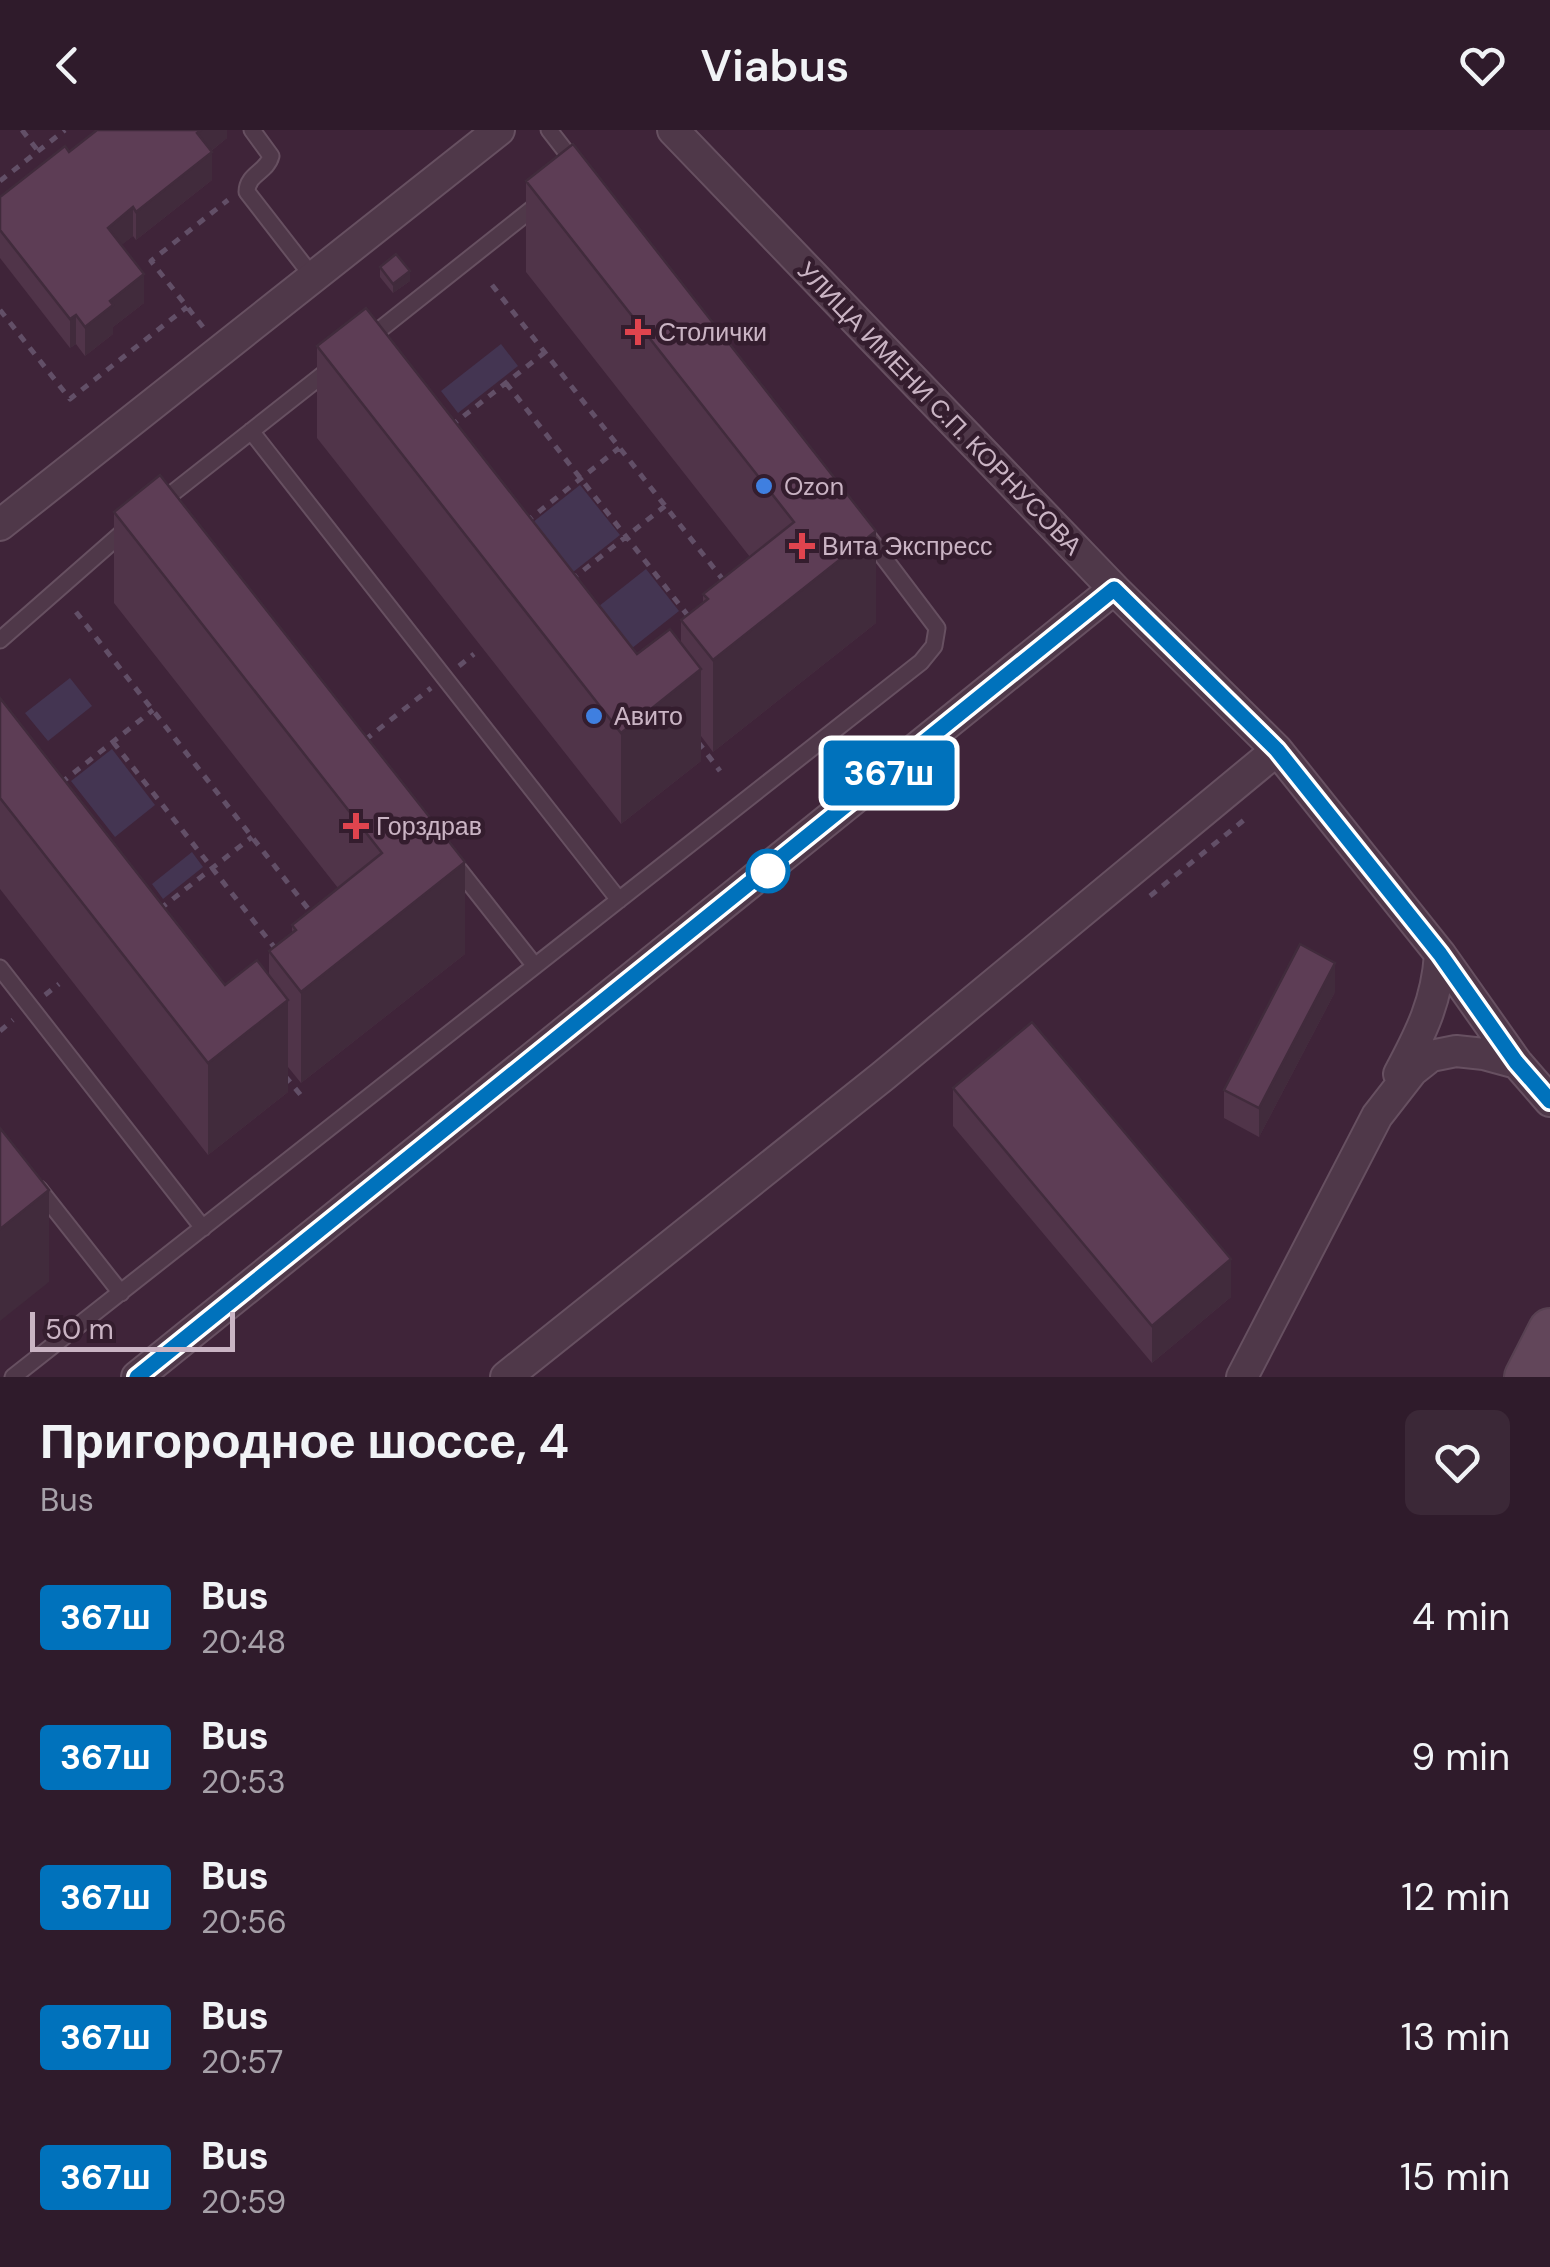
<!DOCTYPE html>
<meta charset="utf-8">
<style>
body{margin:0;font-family:"DM Sans",sans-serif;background:#3b2837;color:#f1f3f6;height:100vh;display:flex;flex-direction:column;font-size:38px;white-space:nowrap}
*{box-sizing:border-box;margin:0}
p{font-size:32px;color:#a7a1a9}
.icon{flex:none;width:55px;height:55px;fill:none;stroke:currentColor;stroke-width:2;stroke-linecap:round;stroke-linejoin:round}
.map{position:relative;height:1247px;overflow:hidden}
.panel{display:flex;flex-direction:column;background:#2f1b2b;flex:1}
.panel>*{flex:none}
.badge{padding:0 20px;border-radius:8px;font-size:35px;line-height:65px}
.scale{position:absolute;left:30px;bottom:25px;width:205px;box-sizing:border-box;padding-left:10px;border:5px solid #cab4c4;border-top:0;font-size:28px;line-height:35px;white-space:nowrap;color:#cab4c4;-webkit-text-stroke:8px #341d2e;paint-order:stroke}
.map>.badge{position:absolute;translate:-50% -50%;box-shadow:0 0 0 5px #fff}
.round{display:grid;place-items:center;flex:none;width:105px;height:105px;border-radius:15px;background:#3b2837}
.headline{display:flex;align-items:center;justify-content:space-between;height:170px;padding:0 40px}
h1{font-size:48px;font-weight:600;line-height:75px}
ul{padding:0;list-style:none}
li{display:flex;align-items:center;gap:30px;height:140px;padding:0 40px}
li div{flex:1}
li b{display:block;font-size:38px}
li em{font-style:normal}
li .badge{min-width:110px;font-weight:700;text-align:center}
header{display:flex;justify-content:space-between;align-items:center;height:130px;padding:0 40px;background:#2f1b2b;font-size:45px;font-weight:600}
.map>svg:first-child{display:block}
</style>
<header><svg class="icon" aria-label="back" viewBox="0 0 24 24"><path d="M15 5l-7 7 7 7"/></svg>Viabus<svg class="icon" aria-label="heart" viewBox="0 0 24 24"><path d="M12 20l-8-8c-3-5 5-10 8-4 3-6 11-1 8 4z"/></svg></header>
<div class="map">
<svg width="1550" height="1247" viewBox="0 0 1550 1247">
<rect width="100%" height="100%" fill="#3f2439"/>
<path fill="#443552" d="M501 214 518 236 458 283 441 261Z
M580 355 620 405 563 450 523 400Z
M646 439 679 481 622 526 589 484Z
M70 548 92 576 48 611 25 583Z
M112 619 155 675 115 707 71 651Z
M192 722 203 737 163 769 152 754Z"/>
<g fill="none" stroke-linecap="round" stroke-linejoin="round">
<defs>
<path id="lane" d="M252 0 271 26C267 42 247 44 247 62L313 147
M549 0 577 36
M368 209 542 71
M251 301 619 770
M160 373 330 239
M0 510 130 396
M453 732 535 836
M0 838 203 1098
M39 1059 121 1163
M13 1247 921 532 934 516 937 498 866 404"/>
<path id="street" d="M673 0 1114 459 1277 620 1440 824 1517 933 1550 971
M0 395 499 0
M1399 944C1421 903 1437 871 1440 824
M137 1247 1114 459
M506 1247 883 946 1277 620
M1242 1247 1377 986 1412 941 1431 926 1456 921 1484 924 1517 933"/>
<path id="secondary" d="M1526 1247 1550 1200"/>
</defs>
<use href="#lane" stroke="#675061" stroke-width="19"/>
<use href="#street" stroke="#675061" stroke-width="34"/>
<use href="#secondary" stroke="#584152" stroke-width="46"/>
<path stroke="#624f67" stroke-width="5" stroke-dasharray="8 8" stroke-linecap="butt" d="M22 0 38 21
M0 51 65 0
M492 155 724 451
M0 180 70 269 187 177
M203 197 151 131 228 70
M506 253 689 487
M451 296 544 223
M526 392 619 318
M571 450 665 376
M76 482 313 785
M459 536 474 524
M365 610 431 558
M113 612 278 822
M698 612 720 641
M61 653 153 580
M1150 766 1244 690
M160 779 252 707
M45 865 59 854
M0 901 13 890
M285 946 304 969"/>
<use href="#lane" stroke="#4f3849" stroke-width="15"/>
<use href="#street" stroke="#4f3849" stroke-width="30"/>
<use href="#secondary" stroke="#62465a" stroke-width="42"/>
</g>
<path fill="#503449" d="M227 0V8L211 21 212 50 136 110 133 106 121 115 144 173 113 197V204L85 226 76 214 70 218 0 128V67L69 22Z
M526 51 876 493 713 622 701 606V631L621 694 317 308V216L637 524 681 514V490L703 473V464L750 427 526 142Z
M380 137 410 151 393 163 380 147Z
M114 382 465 824 301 953 288 937V962L208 1025 0 759V568L225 855 269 845V821L292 803V795L338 758 114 473Z
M1335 862 1259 1007 1224 988V960Z
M953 958 1231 1167 1152 1233 953 996Z"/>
<path fill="#412b3c" d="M201 0H227V8L197 32V3Z
M212 22V50L136 110V82Z
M133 77V106L108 126V98Z
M410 141V151L393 163V154Z
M144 144V173L113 197V204L85 226V197L110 171Z
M76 185V214L70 218V189Z
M876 401V493L713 622V530Z
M701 539V631L621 694V603Z
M465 732V824L301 953V862Z
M1335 833V862L1259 1007V978Z
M288 870V962L208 1025V933Z
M49 1060V1152L0 1191V1099Z
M1231 1129V1167L1152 1233V1196Z"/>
<path fill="#5d3d55" stroke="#412b3c" stroke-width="2.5" d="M97 0H201L197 3 212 22 136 82 133 77 108 98 144 144 110 171 113 175 85 197 76 185 70 189 0 100V67L65 16 69 22Z
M573 14 876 401 713 530 681 490 708 469 703 464 794 392 526 51Z
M396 124 410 141 393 154 380 137Z
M366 178 637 524 670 499 701 539 621 603 317 216Z
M160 345 465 732 301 862 269 821 296 800 292 795 382 723 114 382Z
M0 568 225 855 257 830 288 870 208 933 0 668Z
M1300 814 1335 833 1259 978 1224 960Z
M1032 892 1231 1129 1152 1196 953 958Z
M0 998 49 1060 0 1099Z"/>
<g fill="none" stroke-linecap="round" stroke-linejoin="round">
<defs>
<path id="line" d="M137 1247 1114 459 1277 620 1440 824 1516 932 1550 971"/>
</defs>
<use href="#line" stroke="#fff" stroke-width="22"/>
<use href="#line" stroke="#0072bc" stroke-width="15"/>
</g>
<g fill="#e0444e" stroke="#341d2e" stroke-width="4">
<path d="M633 187h10v10h10v10h-10v10h-10v-10h-10v-10h10z"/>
<path d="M797 401h10v10h10v10h-10v10h-10v-10h-10v-10h10z"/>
<path d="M351 681h10v10h10v10h-10v10h-10v-10h-10v-10h10z"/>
</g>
<g fill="#3f7fe0" stroke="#341d2e" stroke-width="4">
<circle cx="764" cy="356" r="10"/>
<circle cx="594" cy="586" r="10"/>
</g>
<circle fill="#fff" stroke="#0072bc" stroke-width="5" cx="768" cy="741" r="20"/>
<g text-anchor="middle" stroke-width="9" stroke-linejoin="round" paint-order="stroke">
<g font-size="25" fill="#cab4c4" stroke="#341d2e" text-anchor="start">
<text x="658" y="211">Столички</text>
<text x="784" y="365">Ozon</text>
<text x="822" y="425">Вита Экспресс</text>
<text x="614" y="595">Авито</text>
<text x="376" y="705">Горздрав</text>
</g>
<g font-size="25" fill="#cab4c4" stroke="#341d2e">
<text transform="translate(940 278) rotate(46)" y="9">УЛИЦА ИМЕНИ С.П. КОРНУСОВА</text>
</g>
</g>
</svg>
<div class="scale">50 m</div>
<b class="badge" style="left:889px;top:643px;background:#0072bc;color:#fff">367ш</b>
</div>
<section class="panel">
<div class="headline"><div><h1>Пригородное шоссе, 4</h1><p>Bus</p></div><a class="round"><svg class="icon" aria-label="heart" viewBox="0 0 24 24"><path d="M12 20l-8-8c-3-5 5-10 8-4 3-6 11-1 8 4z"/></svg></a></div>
<ul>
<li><span class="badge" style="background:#0072bc;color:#fff">367ш</span><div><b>Bus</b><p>20:48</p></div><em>4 min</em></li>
<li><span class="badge" style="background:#0072bc;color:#fff">367ш</span><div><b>Bus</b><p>20:53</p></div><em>9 min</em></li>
<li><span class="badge" style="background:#0072bc;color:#fff">367ш</span><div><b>Bus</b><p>20:56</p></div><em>12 min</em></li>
<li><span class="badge" style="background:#0072bc;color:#fff">367ш</span><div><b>Bus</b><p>20:57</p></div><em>13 min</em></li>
<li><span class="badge" style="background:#0072bc;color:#fff">367ш</span><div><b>Bus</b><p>20:59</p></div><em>15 min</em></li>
</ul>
</section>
